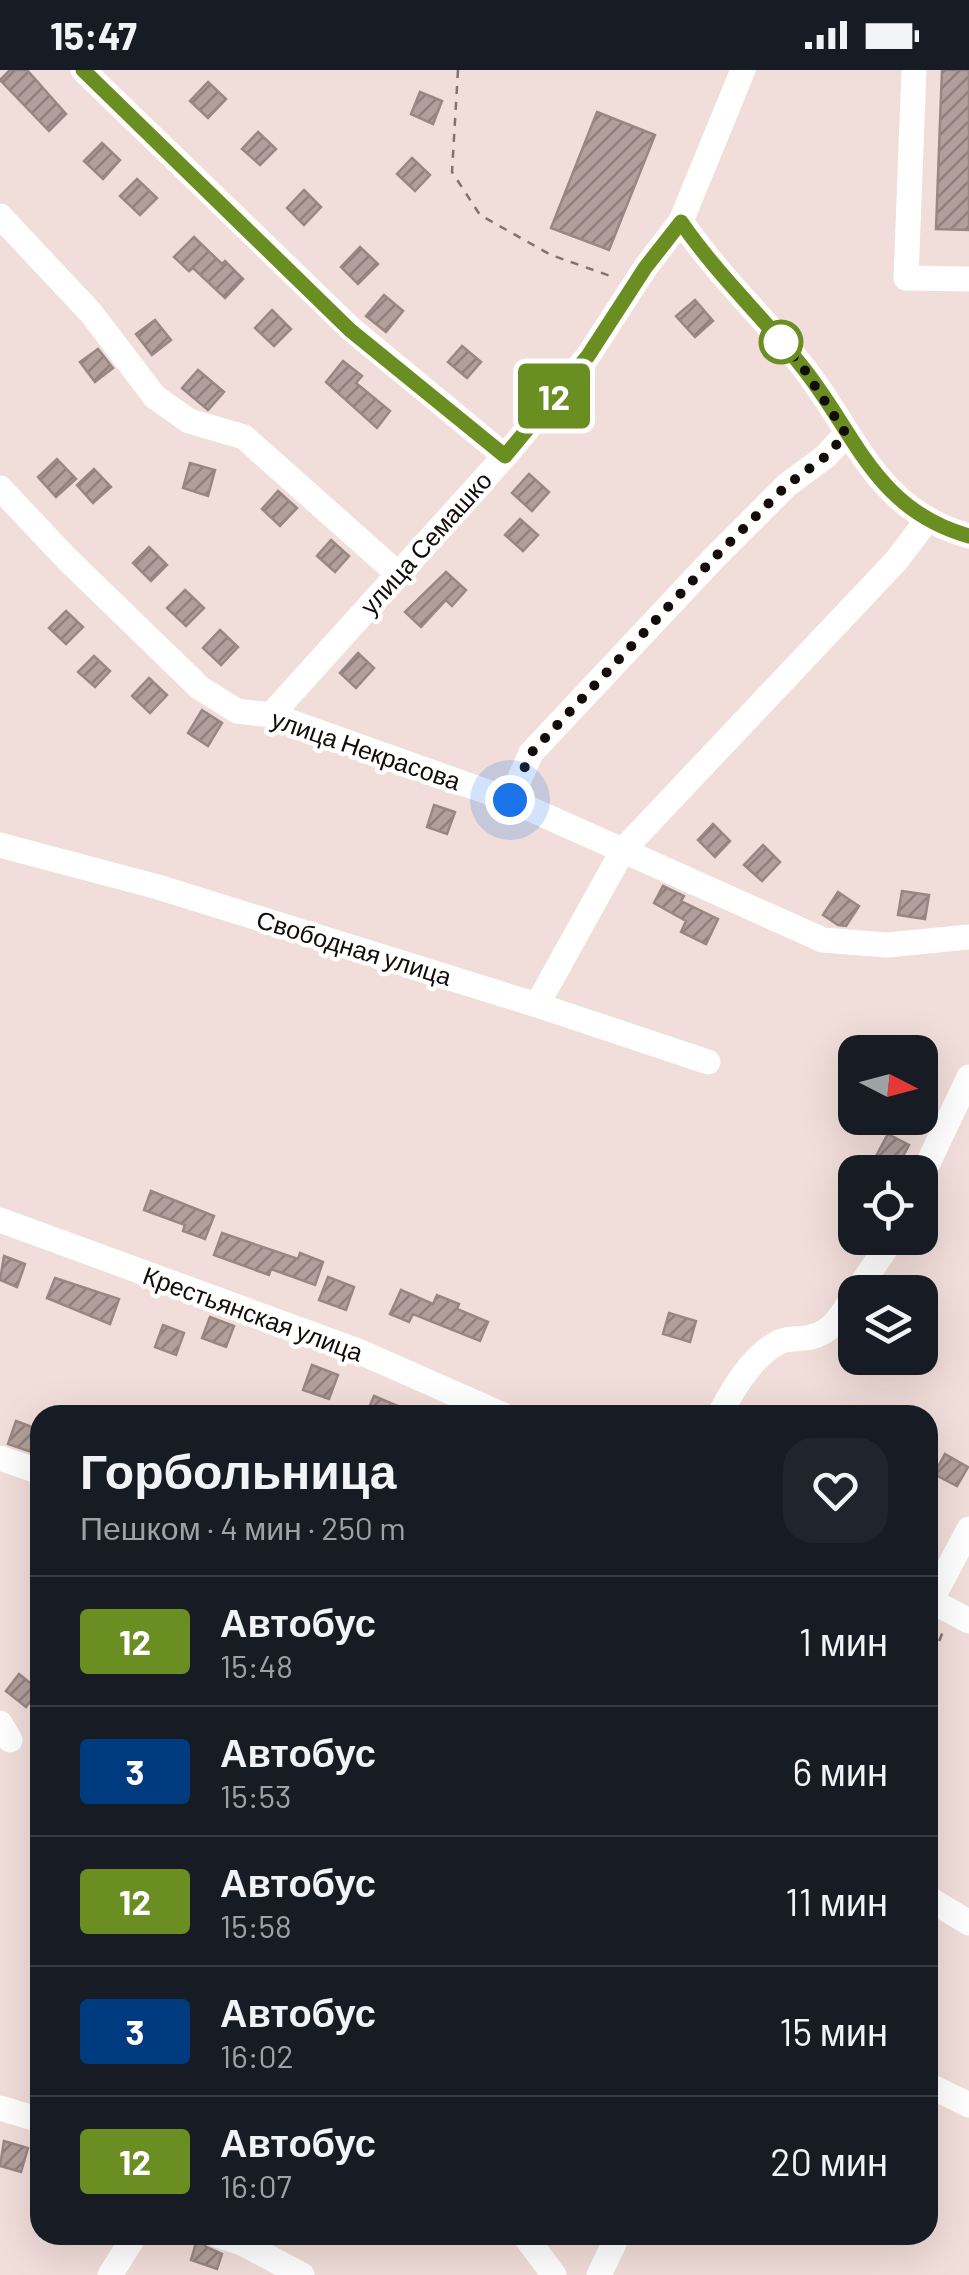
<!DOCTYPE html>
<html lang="ru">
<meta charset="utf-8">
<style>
body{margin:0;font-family:Barlow,sans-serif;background:#20242c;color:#f1f3f6;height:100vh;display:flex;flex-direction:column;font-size:38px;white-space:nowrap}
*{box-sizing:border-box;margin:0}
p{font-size:32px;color:#9ea1a6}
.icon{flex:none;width:55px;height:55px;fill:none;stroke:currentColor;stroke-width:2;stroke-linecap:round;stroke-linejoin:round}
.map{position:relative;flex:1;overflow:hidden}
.panel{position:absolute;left:30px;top:1335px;width:908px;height:840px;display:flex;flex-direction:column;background:#171b24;border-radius:30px;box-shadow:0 10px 40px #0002}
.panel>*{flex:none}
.badge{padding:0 20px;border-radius:8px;font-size:35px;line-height:65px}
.needle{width:65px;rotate:96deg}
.buttons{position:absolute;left:838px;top:965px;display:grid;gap:20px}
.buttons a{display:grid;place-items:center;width:100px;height:100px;border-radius:20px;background:#171b24;box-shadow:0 10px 40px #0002;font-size:50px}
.you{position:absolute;width:50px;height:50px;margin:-25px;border:8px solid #fff;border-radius:50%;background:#1a73e8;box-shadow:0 0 0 15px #1a73e833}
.map>.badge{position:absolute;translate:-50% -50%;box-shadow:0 0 0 5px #fff}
.round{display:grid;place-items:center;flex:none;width:105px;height:105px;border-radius:30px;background:#20242c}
.summary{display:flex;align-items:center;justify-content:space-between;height:170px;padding:0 50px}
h1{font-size:48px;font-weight:700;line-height:75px}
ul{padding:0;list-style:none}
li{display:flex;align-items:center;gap:30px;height:130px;padding:0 50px;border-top:2px solid #363941}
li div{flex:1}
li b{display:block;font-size:38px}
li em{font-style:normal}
li .badge{min-width:110px;font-weight:700;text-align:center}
.status{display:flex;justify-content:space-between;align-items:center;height:70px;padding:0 50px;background:#171b24;direction:ltr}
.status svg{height:28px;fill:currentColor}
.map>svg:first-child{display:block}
</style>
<div class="status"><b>15:47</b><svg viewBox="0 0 49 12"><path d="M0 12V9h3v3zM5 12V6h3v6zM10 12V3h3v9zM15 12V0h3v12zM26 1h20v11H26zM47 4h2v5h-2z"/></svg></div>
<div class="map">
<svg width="969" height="2205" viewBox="0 0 969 2205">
<defs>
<pattern id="building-hatch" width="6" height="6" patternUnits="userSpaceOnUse" patternTransform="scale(2.5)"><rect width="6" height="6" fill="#b29f9b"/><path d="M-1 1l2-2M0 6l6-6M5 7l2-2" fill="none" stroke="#8f807d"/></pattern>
</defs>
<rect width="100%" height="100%" fill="#f1ddd9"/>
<path fill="url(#building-hatch)" stroke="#988682" stroke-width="2.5" d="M10 0H27L66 44 49 61 0 10Z
M942 0H969V160L936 159Z
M208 12 226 29 208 48 190 31Z
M420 22 442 31 433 54 411 44Z
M597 42 655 65 609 180 551 158Z
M258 62 276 79 260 95 242 79Z
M102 73 120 90 103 109 84 91Z
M412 88 430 105 415 121 397 104Z
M137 109 157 128 140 145 120 126Z
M304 120 321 137 304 155 287 138Z
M194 167 222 194 225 191 243 209 225 228 193 198 189 201 174 187Z
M360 177 378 194 358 214 341 197Z
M384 225 403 241 386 262 366 246Z
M695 230 713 251 695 267 676 246Z
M272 240 291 259 274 276 255 258Z
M155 250 171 270 152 285 136 264Z
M462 276 481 292 467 308 448 292Z
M98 279 113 298 95 312 80 292Z
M343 291 362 306 356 313 390 341 377 358 326 312Z
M198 300 224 322 208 340 182 318Z
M57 389 76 409 56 427 38 407Z
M190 393 215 400 208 426 183 418Z
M94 399 111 417 93 433 77 415Z
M529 404 549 422 532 441 512 423Z
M278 421 297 438 280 456 262 439Z
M520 449 538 465 523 481 505 465Z
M331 470 349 486 335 502 317 486Z
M149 477 167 495 151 511 133 493Z
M446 502 466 520 452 536 446 530 421 557 405 542Z
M185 520 204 538 186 556 167 538Z
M66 541 83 557 66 574 49 558Z
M220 560 238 577 221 595 203 578Z
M358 583 374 598 356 618 340 603Z
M94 586 110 601 95 617 78 602Z
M149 608 167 625 150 643 132 626Z
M202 640 222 653 208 676 188 663Z
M434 735 455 742 447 764 427 757Z
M713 754 730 771 715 787 698 770Z
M763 775 780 792 762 811 744 795Z
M663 816 684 826 681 831 718 849 706 874 681 862 686 851 654 833Z
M902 821 929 825 925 849 898 845Z
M838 822 859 836 846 856 838 855 823 845Z
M888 1064 909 1075 896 1099 875 1088Z
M151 1121 214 1146 205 1169 183 1161 185 1155 144 1140Z
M222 1163 298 1189 300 1183 323 1192 315 1215 271 1199 269 1205 214 1185Z
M4 1186 25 1194 17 1217 0 1210Z
M328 1207 354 1217 346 1240 319 1230Z
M55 1208 119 1229 110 1254 47 1228Z
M401 1220 433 1234 437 1225 459 1234 457 1239 488 1252 480 1271 413 1244 409 1252 390 1244Z
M669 1243 696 1251 690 1272 663 1264Z
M210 1247 234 1256 226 1277 202 1268Z
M163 1255 184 1263 176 1285 155 1277Z
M312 1295 338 1305 329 1329 303 1320Z
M374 1326 419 1345H366Z
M16 1351 40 1360 34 1383 8 1374Z
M945 1384 968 1397 957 1416 934 1404Z
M19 1604 39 1620 26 1637 6 1621Z
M4 2071 28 2078 21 2102 0 2096Z
M198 2166 206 2177 222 2184 217 2199 191 2190Z"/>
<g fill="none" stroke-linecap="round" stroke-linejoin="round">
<path stroke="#807370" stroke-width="2.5" stroke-dasharray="8 8" stroke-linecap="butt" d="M458 0 452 102 480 145 551 185 616 208
M928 1601 943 1561"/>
<path stroke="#fff" stroke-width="25" d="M83 0 351 259 505 386
M914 0 906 208 969 209
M0 146 91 243 155 327 189 351 244 367 398 504
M681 151C716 203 761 245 800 293 856 362 873 439 969 466
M0 418 67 489 200 618 237 641 271 645 510 730 823 870 887 875 969 867
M271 645 505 386 588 286 645 198 681 151 743 0
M510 730 531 683 714 488 787 415 826 386 846 364
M0 775 158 817 537 935 623 780 896 491 928 449
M537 935 708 992
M920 1110 969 1007
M0 1150 358 1281 503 1345
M856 1222 893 1168
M719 1345C733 1319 752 1286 779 1272 789 1267 800 1270 811 1267 834 1262 843 1242 855 1224
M0 1388 40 1402
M928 1529 969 1551
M931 1531 969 1459
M0 1653 10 1670
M928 1828 969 1853
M928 2015 969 2035
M0 2038 40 2050
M217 2165 242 2173 302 2205
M524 2165 554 2205
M110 2205 135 2165
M599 2205 618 2165"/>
</g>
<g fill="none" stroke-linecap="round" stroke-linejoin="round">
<defs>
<path id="line" d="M83 0 350 260 505 386 588 286 645 198 681 152C716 203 761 245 800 294 856 362 873 439 969 466"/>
</defs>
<use href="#line" stroke="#fff" stroke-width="22"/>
<use href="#line" stroke="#6b8e23" stroke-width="15"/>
<path stroke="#120c0b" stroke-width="10" stroke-dasharray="0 18" d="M510 730 531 683 714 488 786 416 826 386 846 364 802 296 778 269 781 272"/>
</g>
<circle fill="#fff" stroke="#6b8e23" stroke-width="5" cx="781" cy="272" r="20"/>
<g text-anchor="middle" stroke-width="9" stroke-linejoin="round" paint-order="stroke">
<g font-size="25" fill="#120c0b" stroke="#fff">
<text transform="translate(426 473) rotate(-48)" y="9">улица Семашко</text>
<text transform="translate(366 680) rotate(19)" y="9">улица Некрасова</text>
<text transform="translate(354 878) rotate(17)" y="9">Свободная улица</text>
<text transform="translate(253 1244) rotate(20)" y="9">Крестьянская улица</text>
</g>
</g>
</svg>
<div class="buttons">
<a><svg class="needle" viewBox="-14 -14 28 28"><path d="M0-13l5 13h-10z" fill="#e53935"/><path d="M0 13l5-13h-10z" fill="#9ea1a6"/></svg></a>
<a><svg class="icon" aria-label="locate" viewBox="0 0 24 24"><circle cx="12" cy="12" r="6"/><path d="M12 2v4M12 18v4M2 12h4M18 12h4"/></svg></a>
<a><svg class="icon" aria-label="layers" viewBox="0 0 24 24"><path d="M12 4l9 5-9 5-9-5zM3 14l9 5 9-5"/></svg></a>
</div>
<div class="you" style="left:510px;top:730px"></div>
<b class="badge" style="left:554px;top:326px;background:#6b8e23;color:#fff">12</b>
<section class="panel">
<div class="summary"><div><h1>Горбольница</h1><p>Пешком · 4 мин · 250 m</p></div><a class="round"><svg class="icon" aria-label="heart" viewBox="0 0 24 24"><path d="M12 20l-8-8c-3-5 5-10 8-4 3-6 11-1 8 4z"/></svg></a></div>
<ul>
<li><span class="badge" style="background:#6b8e23;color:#fff">12</span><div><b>Автобус</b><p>15:48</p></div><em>1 мин</em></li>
<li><span class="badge" style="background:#003b80;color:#fff">3</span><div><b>Автобус</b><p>15:53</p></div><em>6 мин</em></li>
<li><span class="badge" style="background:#6b8e23;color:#fff">12</span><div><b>Автобус</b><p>15:58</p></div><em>11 мин</em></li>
<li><span class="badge" style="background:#003b80;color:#fff">3</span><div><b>Автобус</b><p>16:02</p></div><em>15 мин</em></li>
<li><span class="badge" style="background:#6b8e23;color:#fff">12</span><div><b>Автобус</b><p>16:07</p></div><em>20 мин</em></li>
</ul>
</section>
</div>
